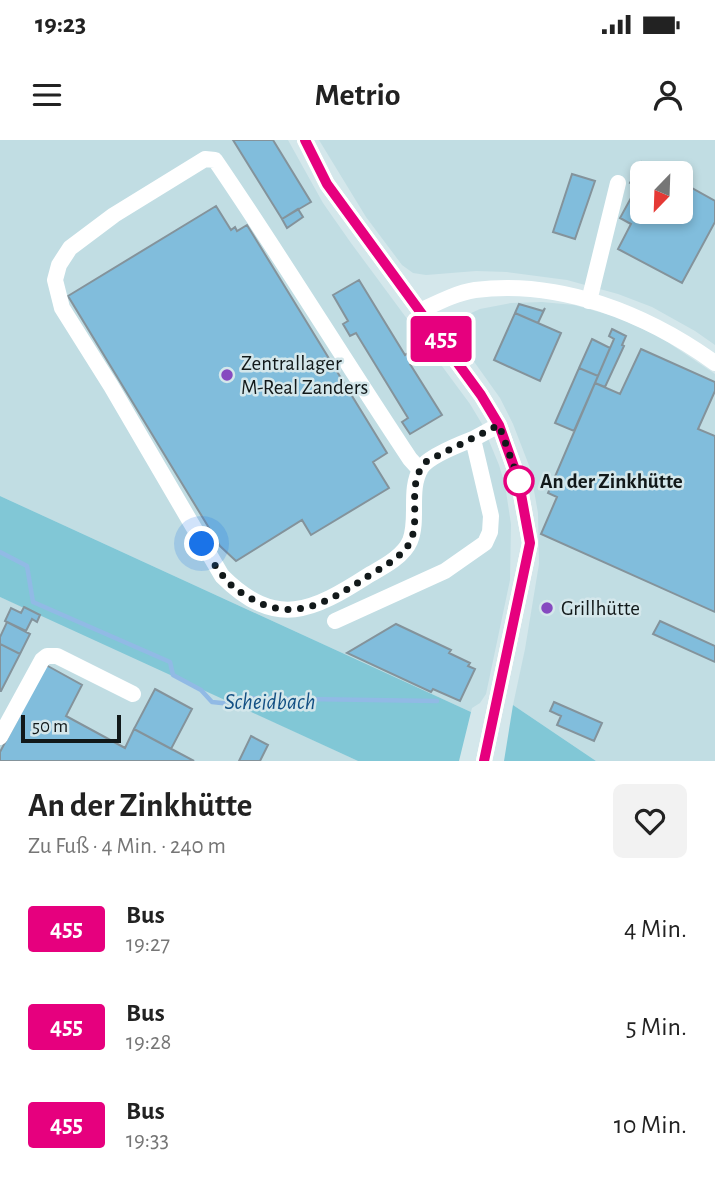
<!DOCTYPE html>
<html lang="de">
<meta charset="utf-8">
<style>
body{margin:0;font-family:"Alegreya Sans",sans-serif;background:#f2f2f2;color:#222;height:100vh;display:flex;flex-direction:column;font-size:26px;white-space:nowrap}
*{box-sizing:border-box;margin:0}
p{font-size:23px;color:#767676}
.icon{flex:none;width:38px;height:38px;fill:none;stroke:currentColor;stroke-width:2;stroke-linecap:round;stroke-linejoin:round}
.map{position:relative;height:621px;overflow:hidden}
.panel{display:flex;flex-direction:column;background:#fff;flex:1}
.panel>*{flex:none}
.badge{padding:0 14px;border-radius:5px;font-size:24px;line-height:46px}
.needle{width:46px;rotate:203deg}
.buttons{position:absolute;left:630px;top:21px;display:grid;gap:14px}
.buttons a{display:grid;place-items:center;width:63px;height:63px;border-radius:10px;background:#fff;box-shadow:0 4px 10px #0003;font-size:35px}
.scale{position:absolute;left:21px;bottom:18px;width:100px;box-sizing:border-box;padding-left:7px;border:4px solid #12191a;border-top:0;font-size:19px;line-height:24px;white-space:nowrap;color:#12191a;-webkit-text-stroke:5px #d4e7eb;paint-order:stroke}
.you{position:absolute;width:35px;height:35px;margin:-18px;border:5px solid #fff;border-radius:50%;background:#1a73e8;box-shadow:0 0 0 10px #1a73e833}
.map>.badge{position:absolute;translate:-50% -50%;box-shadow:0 0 0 4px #fff}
.round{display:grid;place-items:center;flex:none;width:74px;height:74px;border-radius:10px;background:#f2f2f2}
.headline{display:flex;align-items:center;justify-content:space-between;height:119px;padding:0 28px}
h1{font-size:33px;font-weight:700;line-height:52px}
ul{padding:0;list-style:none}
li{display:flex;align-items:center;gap:21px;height:98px;padding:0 28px}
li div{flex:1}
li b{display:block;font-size:26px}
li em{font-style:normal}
li .badge{min-width:77px;font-weight:700;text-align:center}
.status{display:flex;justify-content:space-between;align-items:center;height:49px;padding:0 35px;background:#fff;direction:ltr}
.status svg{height:19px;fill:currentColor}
header{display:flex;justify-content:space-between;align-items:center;height:91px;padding:0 28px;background:#fff;font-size:32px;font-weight:700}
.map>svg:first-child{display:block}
</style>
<div class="status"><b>19:23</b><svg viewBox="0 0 49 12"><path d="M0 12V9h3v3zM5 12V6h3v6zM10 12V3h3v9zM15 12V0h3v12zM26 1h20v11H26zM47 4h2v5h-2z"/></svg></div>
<header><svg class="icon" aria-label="menu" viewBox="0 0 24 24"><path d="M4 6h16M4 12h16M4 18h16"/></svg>Metrio<svg class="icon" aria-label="person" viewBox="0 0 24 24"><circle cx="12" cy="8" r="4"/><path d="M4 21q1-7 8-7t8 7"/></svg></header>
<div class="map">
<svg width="715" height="621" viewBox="0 0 715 621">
<rect width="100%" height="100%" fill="#d4e7eb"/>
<path fill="#c1dde3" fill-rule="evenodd" d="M0 0H288L323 63 351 103 470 264 482 284 499 325 505 345 511 384 510 440 486 554 480 563 472 568 471 572 0 356Z
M319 0H715V205L695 191 652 167 618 154 567 140 507 132 476 131 426 135 413 133 402 125 366 77ZM642 33H681V72H642Z
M542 162 574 165 617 177 660 197 715 234V621H596L513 565 525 509 539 424 538 373 530 328 513 284 500 258 465 209 460 197 462 185 469 174 480 169 511 163Z
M0 457 56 481 358 621H0Z"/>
<path fill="#81c7d6" d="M0 356 471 572 459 621H358L0 457Z
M513 565 596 621H504Z"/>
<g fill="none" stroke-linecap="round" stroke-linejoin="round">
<path stroke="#91bae5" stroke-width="4.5" d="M0 412 27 426 33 462 170 522 173 535 201 550 212 562 231 564 245 558 437 561"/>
</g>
<path fill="#81bddc" stroke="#84939b" stroke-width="2" d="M233 0H273L311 62 282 79Z
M642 22 664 33H642V72H681V42L715 61V82L682 143 618 109 631 84 620 78 637 47 630 43Z
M572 34 595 41 575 99 553 92Z
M216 66 231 90 235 87 237 91 247 85 387 313 373 322 389 348 311 395 302 380 236 421 220 406 68 156Z
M298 69 303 77 287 88 282 79Z
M359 140 405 215 414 209 420 218 410 224 442 275 410 294 402 282 408 278 356 193 350 196 343 184 348 181 333 155Z
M519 164 543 171 545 168 538 183 515 173Z
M515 173 561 193 540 241 494 220Z
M612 189 626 196 622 205 624 206 605 247 595 243 614 199 609 196Z
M592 199 610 208 598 236 579 228Z
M641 209 715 242V251L698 289 715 296V472L541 394 557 357 548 353 595 243 620 254Z
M579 228 598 236 574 291 555 283Z
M24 467 40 475 37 482 32 479 26 491 5 481 11 468 21 473Z
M660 481 715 506V522L653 494Z
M7 482 30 494 20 514 0 504V497Z
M396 484 451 510 449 513 470 523 468 526 475 529 460 561 433 549 431 552 347 513Z
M0 504 20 514 1 551H0Z
M46 525 82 545 66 576 125 608 134 589 194 621H0V612Z
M155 549 192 569 171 609 134 589Z
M554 562 602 583 594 601 557 585 561 576 550 571Z
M251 596 268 605 260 621H239Z"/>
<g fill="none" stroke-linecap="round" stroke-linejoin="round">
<path stroke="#fff" stroke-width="16" d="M305 0 327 44 481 255 499 285 518 338 530 403 484 621
M589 161 618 43
M420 171C437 163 456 153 475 150 560 139 647 174 715 223
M420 330 410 319C344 220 282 118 215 20L205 19 114 75 70 108 59 125 55 140 62 168 111 246 222 436C276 490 313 471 369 435 383 427 403 417 410 401 419 379 408 350 421 328 428 317 460 304 473 299
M335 481 445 431 485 403 490 392 491 376 473 299 499 285
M0 597 42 520 47 516H57L133 554"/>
</g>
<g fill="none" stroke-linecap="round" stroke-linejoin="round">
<defs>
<path id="line" d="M305 0 327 44 481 255 499 285 518 338 530 403 484 621"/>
</defs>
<use href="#line" stroke="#fff" stroke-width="16"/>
<use href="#line" stroke="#e6007e" stroke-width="10"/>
<path stroke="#12191a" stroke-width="7" stroke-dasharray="0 12.6" d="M202 404C209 415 215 427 223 436 231 447 241 453 252 459 293 482 327 463 362 440 377 430 399 420 409 404 423 379 404 343 427 321L499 285 519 341"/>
</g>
<g fill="#864ac0" stroke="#d4e7eb" stroke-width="2.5">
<circle cx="227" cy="235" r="7"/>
<circle cx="547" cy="468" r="7"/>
</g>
<circle fill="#fff" stroke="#e6007e" stroke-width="3.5" cx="519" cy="341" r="14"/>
<g text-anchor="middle" stroke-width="5" stroke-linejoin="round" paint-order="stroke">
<g font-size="21" fill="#12191a" stroke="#d4e7eb" text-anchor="start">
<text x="241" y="230">Zentrallager<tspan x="241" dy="24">M-Real Zanders</tspan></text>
<text x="561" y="475">Grillhütte</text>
</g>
<g font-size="21" font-weight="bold" fill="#12191a" stroke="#d4e7eb" text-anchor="start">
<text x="540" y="348">An der Zinkhütte</text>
</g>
<g font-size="23" font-style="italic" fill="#135084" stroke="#d4e7eb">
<text x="270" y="569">Scheidbach</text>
</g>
</g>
</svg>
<div class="buttons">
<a><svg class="needle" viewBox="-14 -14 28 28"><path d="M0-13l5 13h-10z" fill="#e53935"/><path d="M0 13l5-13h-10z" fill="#767676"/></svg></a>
</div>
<div class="scale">50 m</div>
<div class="you" style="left:202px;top:404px"></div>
<b class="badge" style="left:441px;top:199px;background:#e6007e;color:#fff">455</b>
</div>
<section class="panel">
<div class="headline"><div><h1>An der Zinkhütte</h1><p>Zu Fuß · 4 Min. · 240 m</p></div><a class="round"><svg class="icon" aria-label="heart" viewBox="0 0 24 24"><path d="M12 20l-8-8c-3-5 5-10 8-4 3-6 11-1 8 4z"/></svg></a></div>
<ul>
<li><span class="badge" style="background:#e6007e;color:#fff">455</span><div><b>Bus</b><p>19:27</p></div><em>4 Min.</em></li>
<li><span class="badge" style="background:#e6007e;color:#fff">455</span><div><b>Bus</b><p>19:28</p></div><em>5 Min.</em></li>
<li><span class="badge" style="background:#e6007e;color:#fff">455</span><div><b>Bus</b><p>19:33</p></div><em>10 Min.</em></li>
</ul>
</section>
